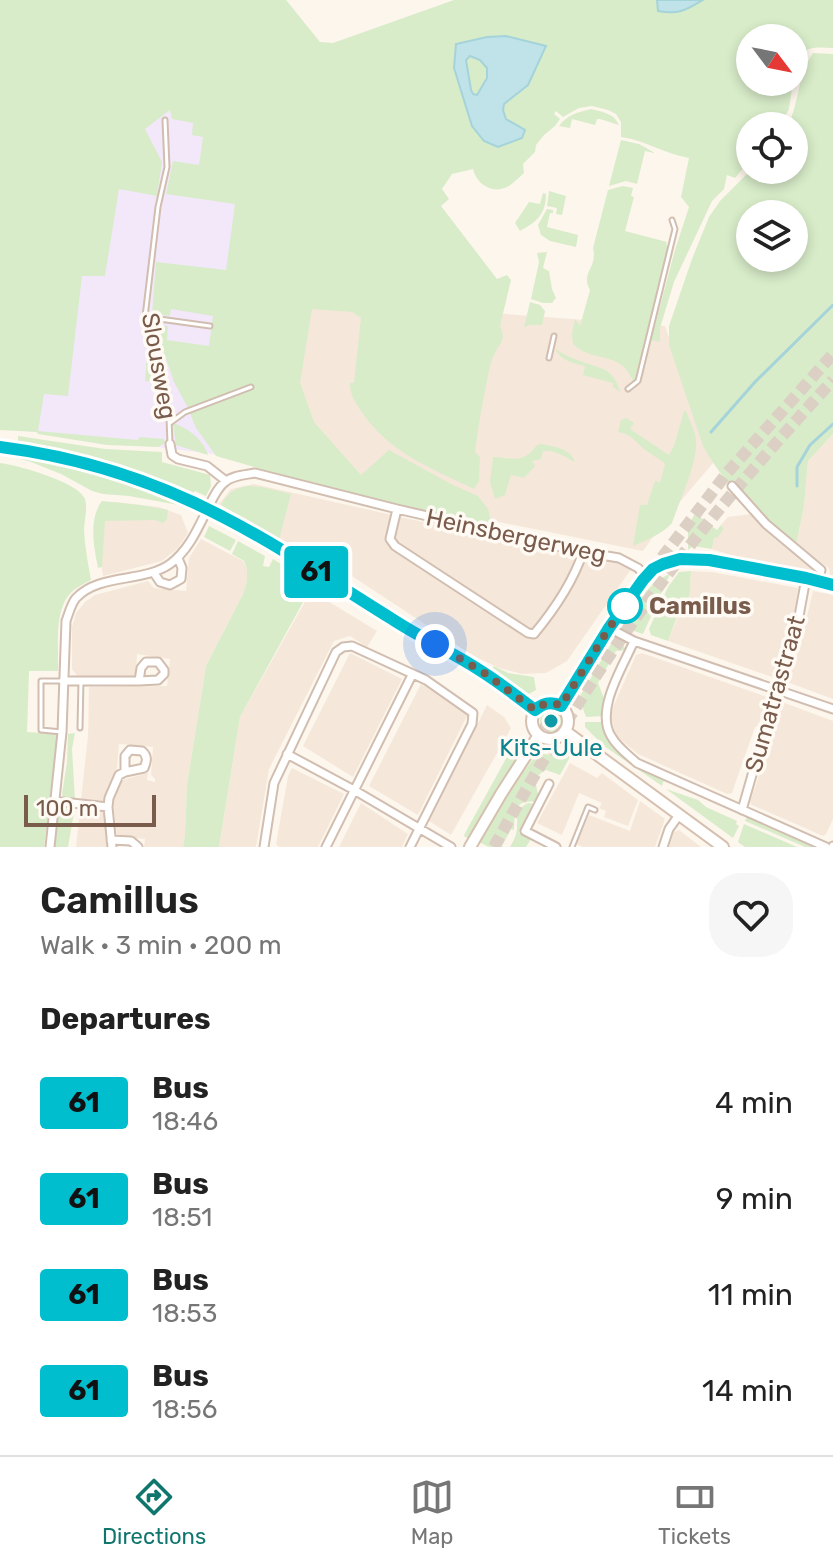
<!DOCTYPE html>
<meta charset="utf-8">
<style>
body{margin:0;font-family:Rubik,sans-serif;background:#f6f6f6;color:#222;height:100vh;display:flex;flex-direction:column;font-size:30px;white-space:nowrap}
*{box-sizing:border-box;margin:0}
p{font-size:26px;color:#767676}
.icon{flex:none;width:44px;height:44px;fill:none;stroke:currentColor;stroke-width:2;stroke-linecap:round;stroke-linejoin:round}
.map{position:relative;height:847px;overflow:hidden}
.sheet{display:flex;flex-direction:column;background:#fff;flex:1}
.sheet>*{flex:none}
.badge{padding:0 16px;border-radius:6px;font-size:28px;line-height:52px}
.needle{width:52px;rotate:122deg}
.buttons{position:absolute;left:736px;top:24px;display:grid;gap:16px}
.buttons a{display:grid;place-items:center;width:72px;height:72px;border-radius:50%;background:#fff;box-shadow:0 4px 12px #0003;font-size:40px}
.scale{position:absolute;left:24px;bottom:20px;width:132px;box-sizing:border-box;padding-left:8px;border:4px solid #7a5c4d;border-top:0;font-size:22px;line-height:28px;white-space:nowrap;color:#7a5c4d;-webkit-text-stroke:6px #fffaf3;paint-order:stroke}
.you{position:absolute;width:40px;height:40px;margin:-20px;border:6px solid #fff;border-radius:50%;background:#1a73e8;box-shadow:0 0 0 12px #1a73e833}
.map>.badge{position:absolute;translate:-50% -50%;box-shadow:0 0 0 4px #fff}
h2{padding:0 40px;font-size:30px;line-height:72px}
.round{display:grid;place-items:center;flex:none;width:84px;height:84px;border-radius:32px;background:#f6f6f6}
.overview{display:flex;align-items:center;justify-content:space-between;height:136px;padding:0 40px}
h1{font-size:38px;font-weight:600;line-height:60px}
ul{padding:0;list-style:none}
li{display:flex;align-items:center;gap:24px;height:96px;padding:0 40px}
li div{flex:1}
li b{display:block;font-size:30px}
li em{font-style:normal}
li .badge{min-width:88px;font-weight:700;text-align:center}
.dock{display:flex;justify-content:space-around;align-items:center;height:112px;border-top:2px solid #e0e0e0;background:#fff;font-size:22px;color:#767676}
.dock a{display:grid;justify-items:center;gap:4px}
.dock .current{color:#0f766e}
.map>svg:first-child{display:block}
</style>
<div class="map">
<svg width="833" height="847" viewBox="0 0 833 847">
<rect width="100%" height="100%" fill="#fdf6ec"/>
<path fill="#f5e8da" d="M308 299 665 326 713 463 667 517 643 551 489 520 263 460Z
M833 434V575H830L829 568 796 545 804 506 808 461Z
M254 484 450 528 634 565 567 661 546 673 522 674 499 668 472 655 338 567 334 571 238 513 219 504 231 489Z
M115 502 159 507 181 515 188 533 178 548 162 561 103 576 97 539 101 510Z
M751 514 776 540 812 566 811 571 733 556 712 549 714 537 724 530 721 525 728 517Z
M201 539 243 561 247 569V581L243 594 206 666 187 785 185 834 183 847H144L145 839 117 836 113 801 122 780 148 773 147 780 155 782V779L151 775 153 747 119 744 117 768 106 797 103 801 81 800 88 736 89 687 167 686 170 659 137 654 136 675 132 678 78 677 72 669V627L76 613 85 602 95 595 148 581 154 588 186 591 189 558Z
M691 571 712 572 798 588 792 629 775 678 668 641 682 606 689 607Z
M311 591 377 631 367 647 350 636 334 641 269 769 256 847H219L240 717Z
M813 591 833 595V699L787 682 800 646Z
M350 653 402 679 353 777 303 746Z
M642 653 767 697 768 700 758 726 755 727 732 793 727 794 638 754 616 736 610 714 636 655Z
M421 684 468 714 418 815 369 786Z
M782 702 833 721V819L826 834 823 836 752 805 750 802 772 737 775 716 780 703Z
M487 705 504 717 511 728 451 835 429 821Z
M570 763 597 778 602 773 638 800 628 826 604 817 606 811 599 808 602 803 579 793 562 835 537 823Z
M292 768 344 794 318 847H279L276 844 288 776Z
M640 801 665 819 655 847H583L576 844 589 815 630 831Z
M361 803 408 834 402 847H339Z
M80 809 104 811 105 814 107 847H76Z
M679 830 701 847H669L674 832Z"/>
<path fill="#f3e8fa" d="M40 0H286L296 12 280 199 263 460 26 431Z"/>
<path fill="#d8ecc9" fill-rule="evenodd" d="M0 0H286L320 42 333 43 454 0H657L658 11 697 4 703 0H833V48C808 46 798 48 794 74V38H750V82H793L789 109 780 126H750V160L735 178 727 175 724 189 712 201 674 282 660 328V342L651 340 675 250 689 207 681 197 689 158C665 154 645 140 621 137V122L616 114 608 110 592 106 579 108 563 117 556 111 554 114 560 119 555 126 544 135 536 145 535 152 523 164 524 173C519 177 515 182 509 186 493 195 477 185 473 169L452 174 442 189 449 199 441 206 497 279 507 275 511 280 500 326C507 340 499 343 494 355 490 363 489 372 487 381 482 404 478 428 475 452L480 457 479 481 474 489C432 469 388 452 361 411 355 402 350 395 350 383H354L361 318 352 312 312 309 300 383 314 422 361 475 389 450 451 484 478 496 488 509 493 528 386 505 216 456 196 428 187 406 174 382 162 347 159 325 168 326 167 340 209 346 213 316 171 309 170 316 152 314 156 262 226 270 235 204 166 194 173 161 199 165 203 137 192 135 193 123 172 119 170 110 145 129 162 162 157 196 119 189 105 276H82L68 396 44 394 38 431 138 440 139 437 164 439 165 443 158 447 107 445 38 434 37 432 0 430ZM487 37 517 95 511 97 504 104C502 119 512 124 525 131L507 143 498 147 472 126 454 69Z
M813 53 833 54V434L808 461 804 506 796 545C761 516 724 486 703 446L669 345V326L692 259 709 217 720 201 751 170H794V126H788C799 102 798 75 813 53ZM750 214H794V258H750Z
M467 57C495 56 488 81 477 95L473 94C469 83 463 68 467 57Z
M591 109C602 112 614 113 619 125L600 119H597L595 125 572 119 570 128 559 126C567 115 578 112 591 109Z
M621 140 639 144 655 153 645 151 637 184 626 181 609 186Z
M623 186 633 188 631 196 634 197 625 231 667 242 666 245 669 246 634 383C620 348 595 365 573 344L572 333 575 319 580 326 590 290C580 272 598 268 593 248L608 190Z
M549 191 566 196 562 215 556 214 557 208 547 206Z
M543 193 546 194C546 215 536 222 520 231L515 223 529 202 540 204Z
M547 209 553 210V213H550L547 227 578 235 576 247 550 241 541 235 538 225Z
M547 252 543 268 549 271 552 289 556 298 552 303H543L531 299 539 262 537 253Z
M530 302 540 305 545 311 542 325H530L524 327Z
M148 340 161 383 145 381Z
M555 349C563 354 571 358 580 361 601 369 613 367 620 392L613 387V383L583 375 585 366C572 363 562 361 555 349Z
M684 411H686C689 420 696 431 696 441 698 462 679 502 672 523 662 534 647 540 633 546L640 505H647L655 481 660 482 665 464C659 458 650 454 644 449 633 439 632 435 618 432L621 420 626 418 634 423 630 429 669 455 674 446Z
M173 423C188 428 204 440 208 455L176 445Z
M18 436 105 449 162 452V462L210 475 211 486 206 496 195 491 192 495C137 468 78 454 18 442Z
M541 444C555 447 570 448 575 462 565 457 554 449 543 451L541 459 532 461 535 466 524 478 511 475 505 495 495 499 490 482 493 457C515 458 523 464 537 445Z
M17 455C74 467 131 481 184 506L129 496 103 494 92 491 61 474 31 462 16 458Z
M0 463C17 465 79 482 85 499 88 508 84 521 84 531 85 547 88 564 91 580 85 583 79 586 74 590 53 606 59 647 58 671H29L27 732 58 734 44 847H0Z
M247 486 262 487 291 494 279 540 221 505C227 494 234 488 247 486Z
M102 501 140 505 168 510 167 519 163 523 155 520 105 521 102 567 98 568C94 548 88 519 102 501Z
M695 513 717 530 721 525 724 529 718 537 714 538 712 549 693 546 688 550V527Z
M209 526 236 540 230 551 204 537Z
M238 541 265 556 263 566 269 567 273 559 313 584 240 717 219 847H183L185 834 187 785 206 666 243 594 247 581V569L244 561 232 554Z
M691 571 689 608 681 606 668 641 651 635 649 629 668 587 679 572Z
M670 574 643 634 622 627C631 608 649 582 670 574Z
M614 639 622 643 626 650 616 651 598 683 605 701 603 716 586 717 579 698Z
M494 666 508 673 534 677 536 690 529 694 491 670Z
M540 721a11 11 0 1 1 22 0a11 11 0 1 1-22 0Z
M585 722H602C613 750 639 768 664 780L662 786 604 746 585 727Z
M75 733 72 749 75 800 64 799 62 794 67 762 68 734Z
M514 744 522 748 471 839 465 837 464 835Z
M565 752 571 755 560 775 546 770C533 777 535 784 539 797L536 802C514 799 515 812 514 830L511 829 502 846 503 847H489L479 842 499 805 535 756 537 757 539 753 551 755Z
M666 789 698 800 706 807 737 821 736 824 739 826 733 838Z
M528 803 535 804 519 833 531 839 526 847H510C514 840 517 834 517 827 518 815 516 809 528 803Z
M60 807H75L68 847H54L58 812Z
M747 817 816 847H805L745 821Z
M744 824 797 847H745L738 842Z"/>
<path fill="#bfe3e8" stroke="#a5d3da" stroke-width="2" fill-rule="evenodd" d="M657 0H703C686 10 679 15 658 11Z
M506 36 546 46 528 85 504 104 503 110 506 119 525 130 522 138 498 147 484 141 472 126 454 68 456 44 487 37ZM470 56 480 60 487 68V78L477 95 473 94 471 90 466 60Z"/>
<g fill="none" stroke-linecap="round" stroke-linejoin="round">
<path stroke="#a5d3da" stroke-width="3" d="M711 432 755 382 833 305
M797 486V467L810 445 833 424"/>
<path stroke="#dcd0c4" stroke-width="12" stroke-dasharray="12 6" stroke-linecap="butt" d="M651 572 727 473 833 354
M534 745 565 696
M494 847C539 765 587 685 642 609 700 528 766 453 833 380"/>
<defs>
<path id="lane" d="M165 120 167 167 158 207 145 317 168 394 170 443
M145 317 210 326
M549 358 554 336
M628 389 638 381 675 229 672 220
M170 423 185 412 251 387
M80 728 81 681
M62 732 41 730V681H63
M572 847 588 807 595 810"/>
<path id="street" d="M170 444 172 455 178 459 207 466 226 481
M732 486 766 524 821 570 818 581
M397 509 390 539 395 546 528 633 534 634C554 610 573 582 583 552
M154 573 160 582 170 585 181 579 182 568 178 558
M609 628 634 641 833 709
M634 641C623 667 595 709 611 736 617 747 628 755 637 763L826 847
M63 681H139L141 668 146 662H158L164 670V674L158 680 139 681
M287 754 354 790 451 847
M549 784 525 831 556 847
M54 801 108 807
M742 810 772 705 797 627 806 578
M111 840 131 841 138 847
M50 847 62 732 66 621C69 613 71 604 76 598 100 573 143 583 170 564 189 550 198 528 208 508 213 498 217 488 225 482 233 475 245 475 255 473L397 509 583 552 619 558 638 568 646 576
M112 847 108 807 109 798 119 775 125 772V756L130 750 142 751C148 756 147 761 144 768L125 772
M264 847 274 783 336 652 343 647 352 646 426 680 473 713 472 724 410 847
M326 847 412 675
M663 847 669 829 679 815
M833 847V846"/>
<path id="secondary" d="M0 447C67 455 130 475 193 502
M225 518 260 537 402 626 483 672 535 710
M532 721a18 18 0 1 1 36 0a18 18 0 1 1-36 0Z
M561 706 609 628 643 580 653 569 663 564 680 559 709 560 806 578 833 585
M565 731 723 847
M470 847 501 794 539 735"/>
</defs>
<use href="#lane" stroke="#d1beb0" stroke-width="7"/>
<use href="#street" stroke="#d1beb0" stroke-width="11"/>
<use href="#secondary" stroke="#d6c0b0" stroke-width="14"/>
<use href="#lane" stroke="#fff" stroke-width="3"/>
<use href="#street" stroke="#fff" stroke-width="7"/>
<use href="#secondary" stroke="#fff" stroke-width="10"/>
<defs>
<path id="secondary-bridge" d="M193 502 225 518"/>
</defs>
<use href="#secondary-bridge" stroke="#d6c0b0" stroke-width="14" stroke-linecap="butt"/>
<use href="#secondary-bridge" stroke="#fff" stroke-width="10"/>
</g>
<g fill="none" stroke-linecap="round" stroke-linejoin="round">
<defs>
<path id="line" d="M0 447C79 457 155 481 225 518 283 548 337 585 392 619 421 638 452 652 481 671 500 683 518 697 535 710 543 703 551 701 561 706L609 628 643 580 653 569 663 564 680 559 709 560 806 578 833 585"/>
</defs>
<use href="#line" stroke="#fff" stroke-width="18"/>
<use href="#line" stroke="#00becd" stroke-width="12"/>
<path stroke="#7a5c4d" stroke-width="8" stroke-dasharray="0 14.4" d="M435 644 483 672 535 710C543 703 551 701 561 706L609 628 625 606"/>
</g>
<circle fill="#fff" stroke="#00becd" stroke-width="4" cx="625" cy="606" r="16"/>
<circle fill="#0f9aa8" stroke="#fffaf3" stroke-width="3" cx="551" cy="721" r="8"/>
<g text-anchor="middle" stroke-width="7" stroke-linejoin="round" paint-order="stroke">
<g font-size="24" fill="#7a5c4d" stroke="#fffaf3">
<text transform="translate(159 366) rotate(80)" y="8">Slousweg</text>
<text transform="translate(516 536) rotate(12)" y="8">Heinsbergerweg</text>
<text transform="translate(775 694) rotate(-74)" y="8">Sumatrastraat</text>
</g>
<g font-size="24" font-weight="bold" fill="#7a5c4d" stroke="#fffaf3" text-anchor="start">
<text x="649" y="614">Camillus</text>
</g>
<g font-size="24" fill="#0d838f" stroke="#fffaf3">
<text x="551" y="756">Kits-Uule</text>
</g>
</g>
</svg>
<div class="buttons">
<a><svg class="needle" viewBox="-14 -14 28 28"><path d="M0-13l5 13h-10z" fill="#e53935"/><path d="M0 13l5-13h-10z" fill="#767676"/></svg></a>
<a><svg class="icon" aria-label="locate" viewBox="0 0 24 24"><circle cx="12" cy="12" r="6"/><path d="M12 2v4M12 18v4M2 12h4M18 12h4"/></svg></a>
<a><svg class="icon" aria-label="layers" viewBox="0 0 24 24"><path d="M12 4l9 5-9 5-9-5zM3 14l9 5 9-5"/></svg></a>
</div>
<div class="scale">100 m</div>
<div class="you" style="left:435px;top:644px"></div>
<b class="badge" style="left:316px;top:572px;background:#00becd;color:#111">61</b>
</div>
<section class="sheet">
<div class="overview"><div><h1>Camillus</h1><p>Walk · 3 min · 200 m</p></div><a class="round"><svg class="icon" aria-label="heart" viewBox="0 0 24 24"><path d="M12 20l-8-8c-3-5 5-10 8-4 3-6 11-1 8 4z"/></svg></a></div>
<h2>Departures</h2>
<ul>
<li><span class="badge" style="background:#00becd;color:#111">61</span><div><b>Bus</b><p>18:46</p></div><em>4 min</em></li>
<li><span class="badge" style="background:#00becd;color:#111">61</span><div><b>Bus</b><p>18:51</p></div><em>9 min</em></li>
<li><span class="badge" style="background:#00becd;color:#111">61</span><div><b>Bus</b><p>18:53</p></div><em>11 min</em></li>
<li><span class="badge" style="background:#00becd;color:#111">61</span><div><b>Bus</b><p>18:56</p></div><em>14 min</em></li>
</ul>
</section>
<nav class="dock">
<a class="current"><svg class="icon" aria-label="directions" viewBox="0 0 24 24"><path d="M12 3l9 9-9 9-9-9zM9 14v-3h6M13 9l2 2-2 2"/></svg>Directions</a>
<a><svg class="icon" aria-label="map" viewBox="0 0 24 24"><path d="M3 6l6-2 6 2 6-2v14l-6 2-6-2-6 2zM9 4v14M15 6v14"/></svg>Map</a>
<a><svg class="icon" aria-label="tickets" viewBox="0 0 24 24"><path d="M3 7h18v10H3zM15 7v10"/></svg>Tickets</a>
</nav>
